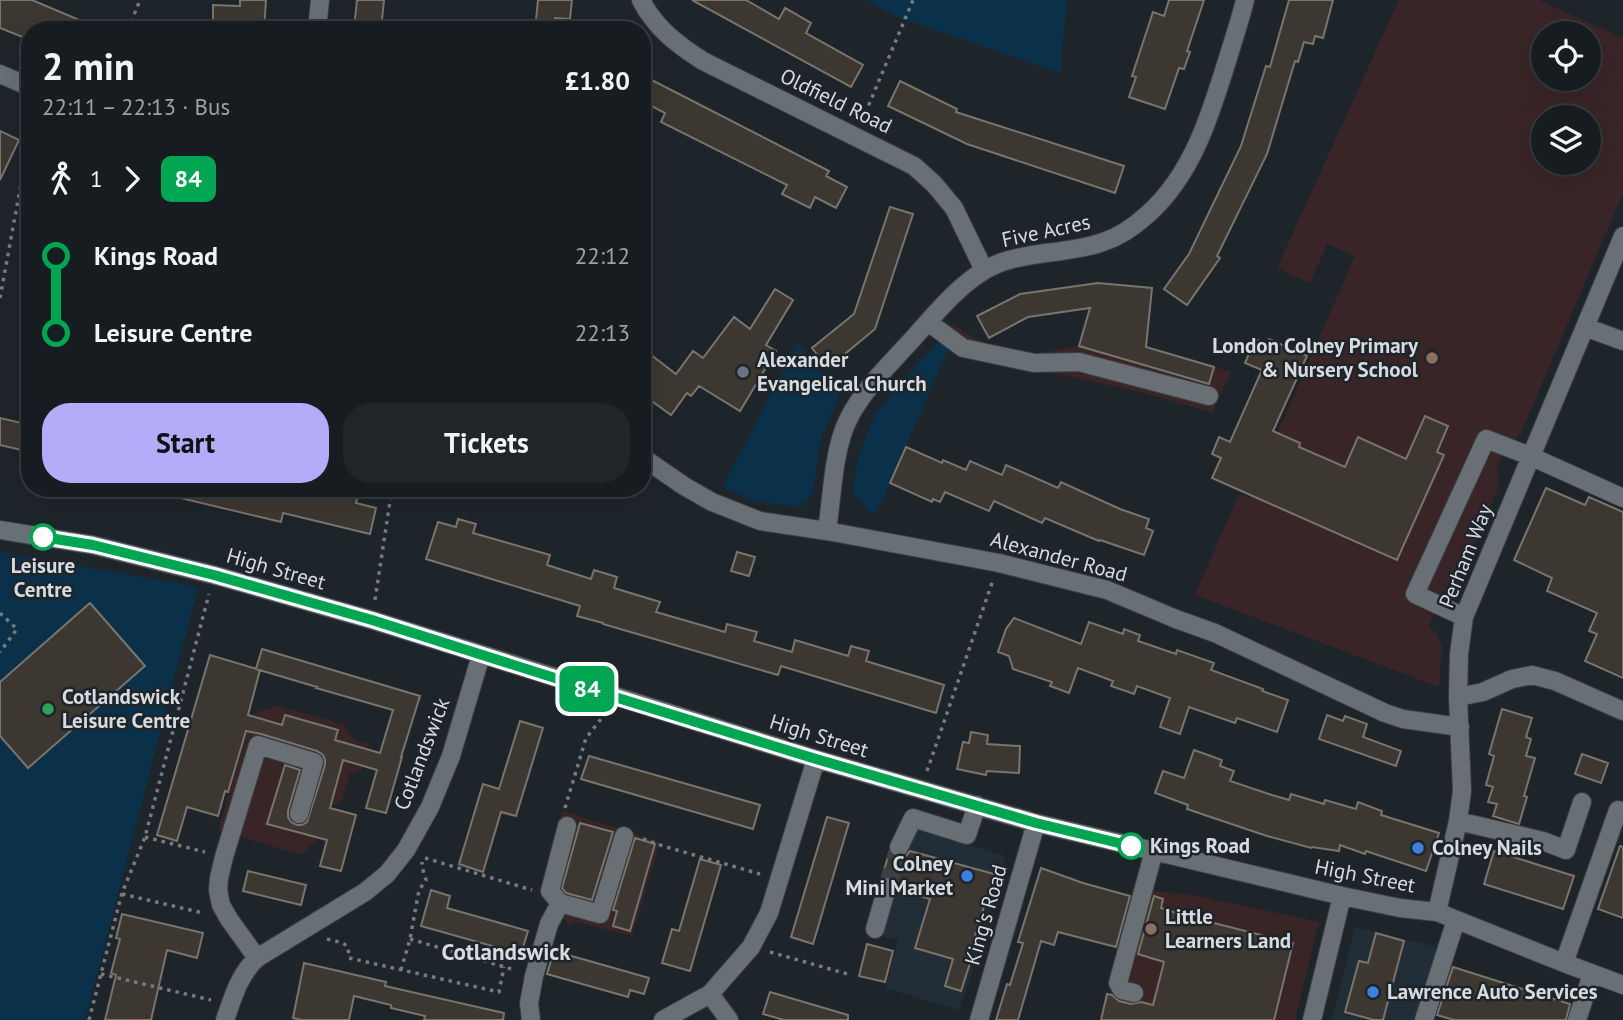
<!DOCTYPE html>
<meta charset="utf-8">
<style>
body{margin:0;font-family:"PT Sans",sans-serif;background:#1f2529;color:#f1f3f6;height:100vh;display:flex;flex-direction:column;font-size:26px;white-space:nowrap}
*{box-sizing:border-box;margin:0}
p{font-size:23px;color:#9ea1a5}
.icon{flex:none;width:38px;height:38px;fill:none;stroke:currentColor;stroke-width:2;stroke-linecap:round;stroke-linejoin:round}
.map{position:relative;flex:1;overflow:hidden}
.drawer{position:absolute;left:21px;top:21px;width:630px;height:476px;display:flex;flex-direction:column;background:#161c20;border-radius:28px;box-shadow:0 7px 28px #0002,0 0 0 2px #353a3e}
.drawer>*{flex:none}
.badge{padding:0 14px;border-radius:10px;font-size:24px;line-height:46px}
.fabs{position:absolute;left:1531px;top:21px;display:grid;gap:14px}
.fabs a{display:grid;place-items:center;width:70px;height:70px;border-radius:50%;background:#161c20;box-shadow:0 7px 28px #0002,0 0 0 2px #353a3e;font-size:35px}
.map>.badge{position:absolute;translate:-50% -50%;box-shadow:0 0 0 4px #fff}
.legs{display:flex;align-items:center;gap:10px;height:77px;padding:0 21px;font-size:23px}
.legs p{margin-inline-start:auto}
.summary{display:flex;align-items:center;justify-content:space-between;height:119px;padding:0 21px}
h1{font-size:38px;font-weight:700;line-height:52px}
.primary-button{display:flex;gap:14px;margin-top:auto;padding:14px 21px}
.primary-button a{flex:1;height:80px;border-radius:28px;background:#b3adf9;color:#111;font-size:28px;font-weight:700;line-height:80px;text-align:center}
.primary-button a+a{background:#1f2529;color:#f1f3f6}
ul{padding:0 21px;list-style:none}
li{display:flex;align-items:center;gap:24px;height:77px;font-size:26px}
li i{display:grid;place-items:center;width:10px;height:100%;margin:0 9px;background:currentColor}
li i::after{content:'';width:18px;height:18px;margin:-9px;border:5px solid;border-radius:50%;background:#161c20}
li p{margin-inline-start:auto}
li:first-child i{background:linear-gradient(#0000 50%,currentColor 0)}
li:last-child i{background:linear-gradient(currentColor 50%,#0000 0)}
.map>svg:first-child{display:block}
</style>
<div class="map">
<svg width="1623" height="1020" viewBox="0 0 1623 1020">
<rect width="100%" height="100%" fill="#1e252a"/>
<path fill="#222e37" d="M898 824 1005 856 990 916 959 1010 886 988 898 940 866 932Z
M1355 927 1437 947 1416 1020H1332Z"/>
<path fill="#392526" d="M953 324 984 344 1026 356 1079 346 1084 329 1231 372 1212 413 1153 395 948 349 939 340Z
M279 706 343 724 355 740 368 744 361 770 350 773 342 801 329 807 320 837 301 855 218 830 253 713Z
M563 811 660 842 632 936 577 922 568 924 542 890Z
M1140 890 1187 894 1319 922 1295 1020H1103Z"/>
<path fill="#392528" fill-rule="evenodd" d="M1399 0H1539L1623 38V193L1521 433 1516 439 1509 440 1497 468 1499 478 1498 488 1455 591 1452 594 1443 591 1429 626 1435 632 1442 646 1439 687 1195 595 1239 494 1249 498 1355 256 1327 244 1310 283 1277 268ZM1544 33H1589V79H1544ZM1544 117H1589V163H1544Z"/>
<path fill="#0b314a" d="M866 0H1067L1060 73 897 17Z
M939 340 948 349 877 513 870 512 853 492 858 456 876 413Z
M798 343 839 396 821 439 813 492 801 507 757 502 722 487Z
M0 552 198 587 85 1020H0Z"/>
<path fill="#3c3730" stroke="#79746c" stroke-width="2" d="M0 0H32L103 30H30V40L0 28Z
M240 0H266L264 30H239V28L213 27V5L240 6Z
M357 0H384L381 30H356V28H354Z
M538 0H572L570 19 555 18 553 30H535Z
M692 0H746L779 19 785 8 811 23 806 33 863 65 851 87Z
M1169 0H1204L1187 51 1190 52 1184 69 1179 68 1165 109 1129 97 1136 77 1132 76 1153 12 1164 16Z
M1289 0H1333L1323 38 1315 36 1313 44 1304 42 1298 62 1295 61 1267 154 1217 256 1220 258 1187 305 1164 289 1189 254 1241 146 1266 66 1270 67Z
M642 75 829 171 826 176 847 187 836 208 815 197 810 208 782 194 787 185 661 122 665 113 642 101Z
M900 81 957 109 956 112 1124 166 1115 193 967 144 888 106Z
M0 131 19 140 0 180Z
M890 207 913 214 875 329 828 368 812 348 854 314Z
M1098 283 1152 288 1146 347 1214 367 1209 384 1079 346 1090 308 1028 317 989 338 977 316 1020 294Z
M775 289 793 300 766 345 776 351 740 411 699 386 691 396 687 393 671 415 642 394V348L676 374 693 351 703 358 734 317 750 329Z
M1255 339 1267 344 1269 339 1307 356 1273 431 1300 443 1299 447 1345 467 1358 437 1406 459 1425 416 1448 426 1437 452 1444 455 1397 560 1212 478 1221 458 1212 454 1219 437 1230 442 1262 370 1245 363Z
M0 418 30 425V452L0 445Z
M906 447 942 463 943 460 966 470 970 461 1002 475 1006 465 1058 488 1061 482 1120 509 1149 519 1146 528 1153 531 1144 555 1100 540 1099 541 1045 518 1042 523 994 501 989 511 945 492 940 502 933 499 932 502 890 483Z
M168 488H256L292 497 294 488H331L358 495 356 503 376 508 370 534 283 513 281 522 168 495Z
M1546 488 1585 505 1589 497 1623 512V678L1585 661 1597 634 1589 631 1597 613 1547 591 1552 578 1514 560Z
M458 519 476 524 473 533 550 555 547 565 591 579 594 570 617 577 614 588 660 602 656 612 725 632 727 624 757 632 754 641 792 652 795 640 848 656 851 646 869 651 866 661 944 685 936 713 781 666 778 675 603 624V623L577 616 580 606 426 559 438 522 456 527Z
M737 552 755 557 749 576 731 571Z
M90 603 145 666 28 768 0 736V682Z
M1014 618 1081 644 1089 622 1123 634 1124 629 1140 635 1138 641 1176 654 1177 650 1214 663 1211 670 1263 689 1262 691 1288 700 1277 732 1237 718 1235 723 1189 707 1180 734 1160 727 1170 698 1137 686 1134 694 1111 686 1113 681 1078 668 1069 693 1050 686 1052 682 1013 669 1009 656 998 652 1006 629Z
M262 649 420 696 401 757H402L386 813 366 808 377 770 343 760 330 808 356 815 341 871 320 866 327 840 267 824 285 765 300 770 288 811V817L291 822 297 825H302L307 822 325 765V760L323 755 317 751 261 734 246 731 228 792 225 791 218 816 187 807 177 841 157 835 210 655 260 670 248 715 282 725 285 715 338 730 335 740 380 753 393 710 316 688 317 687 256 669Z
M1502 709 1532 718 1526 737 1531 739 1526 756 1535 758 1524 796 1527 797 1519 824 1493 816 1497 804 1488 802 1493 787 1486 785 1494 756 1489 754Z
M1327 715 1343 721 1345 716 1367 724 1363 737 1401 751 1396 766 1319 739Z
M520 721 543 728 516 816 501 812 483 872 459 864 483 784 499 789Z
M971 732 988 735 987 744 1020 746 1019 773 987 771 986 775 957 769 963 742 969 743Z
M1194 750 1222 760 1220 766 1234 771 1230 781 1272 795 1289 800 1291 794 1324 804 1325 800 1356 809 1358 802 1382 811 1381 815 1439 833 1426 871 1366 851 1365 854 1340 845 1339 851 1312 847 1311 848 1267 836 1187 809 1188 805 1155 793 1163 771 1184 778Z
M1582 754 1608 763 1601 783 1575 774Z
M589 756 760 805 753 829 581 779Z
M827 817 849 823 813 944 791 937Z
M580 823 613 832 592 900 566 893 562 888Z
M635 838 655 844 630 931 613 926 617 911 613 910Z
M1620 846 1623 847V918L1598 909Z
M910 851 994 874 967 962 970 963 961 991 945 986 953 959 915 948 930 899 898 890V884L891 876 882 877 889 853 893 857 901 858 906 856Z
M1494 851 1574 876 1563 909 1484 884Z
M700 859 721 865 690 971 662 963 672 929 679 931Z
M1041 868 1083 883 1130 896 1116 947 1058 932 1054 945 1041 941 1018 1020H996L1007 984 1010 985 1023 943 1018 942Z
M248 871 306 885 301 905 243 891Z
M431 890 450 896 447 908 528 931 521 954 421 926Z
M1154 896 1163 899 1161 908 1186 916 1293 943 1274 1020H1101L1107 994 1112 995 1119 1001 1131 1004 1141 1002 1153 1005 1164 962 1138 954Z
M122 914 203 933 197 958 167 950 151 1020H105L116 975 111 973 120 939 116 938Z
M1376 933 1404 941 1383 1020H1374L1345 1012 1359 961 1368 963Z
M867 944 893 951 885 982 859 976Z
M554 951 649 978 644 994 630 990 628 997 547 974Z
M304 963 386 982 385 986 504 1013 503 1020H424L425 1016 391 1008V1005L354 996 349 1020H302L293 1018Z
M1453 967 1570 1004 1566 1020H1454L1437 1015Z
M770 992 848 1015V1020H784L763 1014Z"/>
<g fill="none" stroke-linecap="round" stroke-linejoin="round">
<path stroke="#3a4045" stroke-width="18" stroke-dasharray="18 9" stroke-linecap="butt" d="M887 887 899 847"/>
<defs>
<path id="minor" d="M641 0C655 28 678 45 703 61L914 166 934 184 954 208 984 270
M317 30 320 0
M0 74 30 87
M928 322 963 348 1034 363 1079 362 1209 396
M1585 327 1623 341
M642 457 684 486 712 502 760 521 827 531 999 563 1107 590 1176 619 1215 633 1385 713 1403 719 1460 727
M0 530 93 545 214 575 372 620 816 759 1036 823 1342 896 1400 908 1437 912 1564 963 1623 985
M827 531C832 498 833 452 847 422 861 392 887 367 909 343 931 319 957 286 985 270 992 266 1001 262 1009 260 1040 251 1073 253 1103 242 1119 237 1136 225 1148 214 1192 175 1210 116 1227 61 1233 41 1240 21 1245 0
M1464 617 1415 594 1486 439 1530 456 1623 498
M1458 697 1483 692 1512 679 1532 675 1555 681 1623 711
M1458 821 1543 841 1566 850 1582 802
M567 826 550 891 560 903 600 914 624 836
M899 847 913 818 967 835 977 805
M1437 912 1458 821 1462 791 1458 697 1459 654 1464 617 1623 236
M875 929 887 887
M257 958 229 919 221 905 218 890 219 878 224 857 258 745 314 762 299 814
M1564 963 1618 810 1623 812
M1134 993 1122 990 1118 983 1154 851
M710 994 729 1020
M225 1020C233 997 239 975 257 958L365 892 387 874 406 850 430 807 451 756 481 655
M531 1020 529 1003 534 976 549 924 560 903
M663 1020 710 994 751 947 769 913 816 759
M979 1020 1036 823
M1312 1020 1342 896
M1424 1020 1456 920
M1577 1020 1592 974"/>
</defs>
<use href="#minor" stroke="#3a3f44" stroke-width="20"/>
<path stroke="#757b7f" stroke-width="3.5" stroke-dasharray="3.5 5" stroke-linecap="butt" d="M128 30 140 0
M862 121 913 0
M0 298 30 135
M375 600 392 488
M0 613 17 629 0 652
M927 771 993 580
M565 808 586 738 605 714
M145 837 205 852
M643 839 663 846 760 874
M425 858 532 890
M122 894 203 913
M327 939 343 943 348 947 349 958 499 992 504 967
M410 939 515 970
M770 952 851 975
M401 970 410 939 419 890 426 880 422 867V862
M101 974 211 1000
M89 1020 122 893 145 837 209 594"/>
<use href="#minor" stroke="#687076" stroke-width="18"/>
</g>
<g fill="none" stroke-linecap="round" stroke-linejoin="round">
<defs>
<path id="line-1" d="M43 537 93 545 214 575 372 620 618 698 816 759 1036 823 1131 846"/>
</defs>
<use href="#line-1" stroke="#fff" stroke-width="16"/>
<use href="#line-1" stroke="#00a651" stroke-width="10"/>
</g>
<g fill="#8d6e63" stroke="#1e252a" stroke-width="2.5">
<circle cx="1432" cy="358" r="7"/>
<circle cx="1151" cy="929" r="7"/>
</g>
<circle fill="#6b7280" stroke="#1e252a" stroke-width="2.5" cx="743" cy="372" r="7"/>
<g fill="#fff" stroke="#00a651" stroke-width="3.5">
<circle cx="43" cy="537" r="12"/>
<circle cx="1131" cy="846" r="12"/>
</g>
<circle fill="#2e9e5b" stroke="#1e252a" stroke-width="2.5" cx="48" cy="709" r="7"/>
<g fill="#3f7fe0" stroke="#1e252a" stroke-width="2.5">
<circle cx="1418" cy="848" r="7"/>
<circle cx="967" cy="876" r="7"/>
<circle cx="1373" cy="992" r="7"/>
</g>
<g text-anchor="middle" stroke-width="5" stroke-linejoin="round" paint-order="stroke">
<g font-size="21" fill="#d7dbdf" stroke="#1e252a">
<text transform="translate(836 101) rotate(26)" y="7">Oldfield Road</text>
<text transform="translate(1046 231) rotate(-12)" y="7">Five Acres</text>
<text transform="translate(1466 556) rotate(-68)" y="7">Perham Way</text>
<text transform="translate(1059 557) rotate(15)" y="7">Alexander Road</text>
<text transform="translate(276 569) rotate(16)" y="7">High Street</text>
<text transform="translate(819 736) rotate(17)" y="7">High Street</text>
<text transform="translate(422 754) rotate(-69)" y="7">Cotlandswick</text>
<text transform="translate(1365 876) rotate(11)" y="7">High Street</text>
<text transform="translate(986 915) rotate(-74)" y="7">King's Road</text>
</g>
<g font-size="21" font-weight="bold" fill="#d7dbdf" stroke="#1e252a" text-anchor="start">
<text x="1418" y="353" text-anchor="end">London Colney Primary<tspan x="1418" dy="24">&amp; Nursery School</tspan></text>
<text x="757" y="367">Alexander<tspan x="757" dy="24">Evangelical Church</tspan></text>
<text x="62" y="704">Cotlandswick<tspan x="62" dy="24">Leisure Centre</tspan></text>
<text x="1432" y="855">Colney Nails</text>
<text x="953" y="871" text-anchor="end">Colney<tspan x="953" dy="24">Mini Market</tspan></text>
<text x="1165" y="924">Little<tspan x="1165" dy="24">Learners Land</tspan></text>
<text x="1387" y="999">Lawrence Auto Services</text>
</g>
<g font-size="21" font-weight="bold" fill="#d7dbdf" stroke="#1e252a">
<text x="43" y="573">Leisure<tspan x="43" dy="24">Centre</tspan></text>
<text x="1150" y="853" text-anchor="start">Kings Road</text>
</g>
<g font-size="23" font-weight="bold" fill="#d7dbdf" stroke="#1e252a">
<text x="506" y="960">Cotlandswick</text>
</g>
</g>
</svg>
<div class="fabs">
<a><svg class="icon" aria-label="locate" viewBox="0 0 24 24"><circle cx="12" cy="12" r="6"/><path d="M12 2v4M12 18v4M2 12h4M18 12h4"/></svg></a>
<a><svg class="icon" aria-label="layers" viewBox="0 0 24 24"><path d="M12 4l9 5-9 5-9-5zM3 14l9 5 9-5"/></svg></a>
</div>
<b class="badge" style="left:587px;top:689px;background:#00a651;color:#fff">84</b>
<section class="drawer">
<div class="summary"><div><h1>2 min</h1><p>22:11 – 22:13 · Bus</p></div><b>£1.80</b></div>
<div class="legs"><svg class="icon" aria-label="walk" viewBox="0 0 24 24"><circle cx="13" cy="4" r="2"/><path d="M13 8l-2 6 4 7M11 14l-3 7M7 12l3-4h3l4 4"/></svg>1<svg class="icon" aria-label="forward" viewBox="0 0 24 24"><path d="M9 5l7 7-7 7"/></svg><b class="badge" style="background:#00a651;color:#fff">84</b></div>
<ul>
<li><i style="color:#00a651"></i><b>Kings Road</b><p>22:12</p></li>
<li><i style="color:#00a651"></i><b>Leisure Centre</b><p>22:13</p></li>
</ul>
<div class="primary-button"><a>Start</a><a>Tickets</a></div>
</section>
</div>
